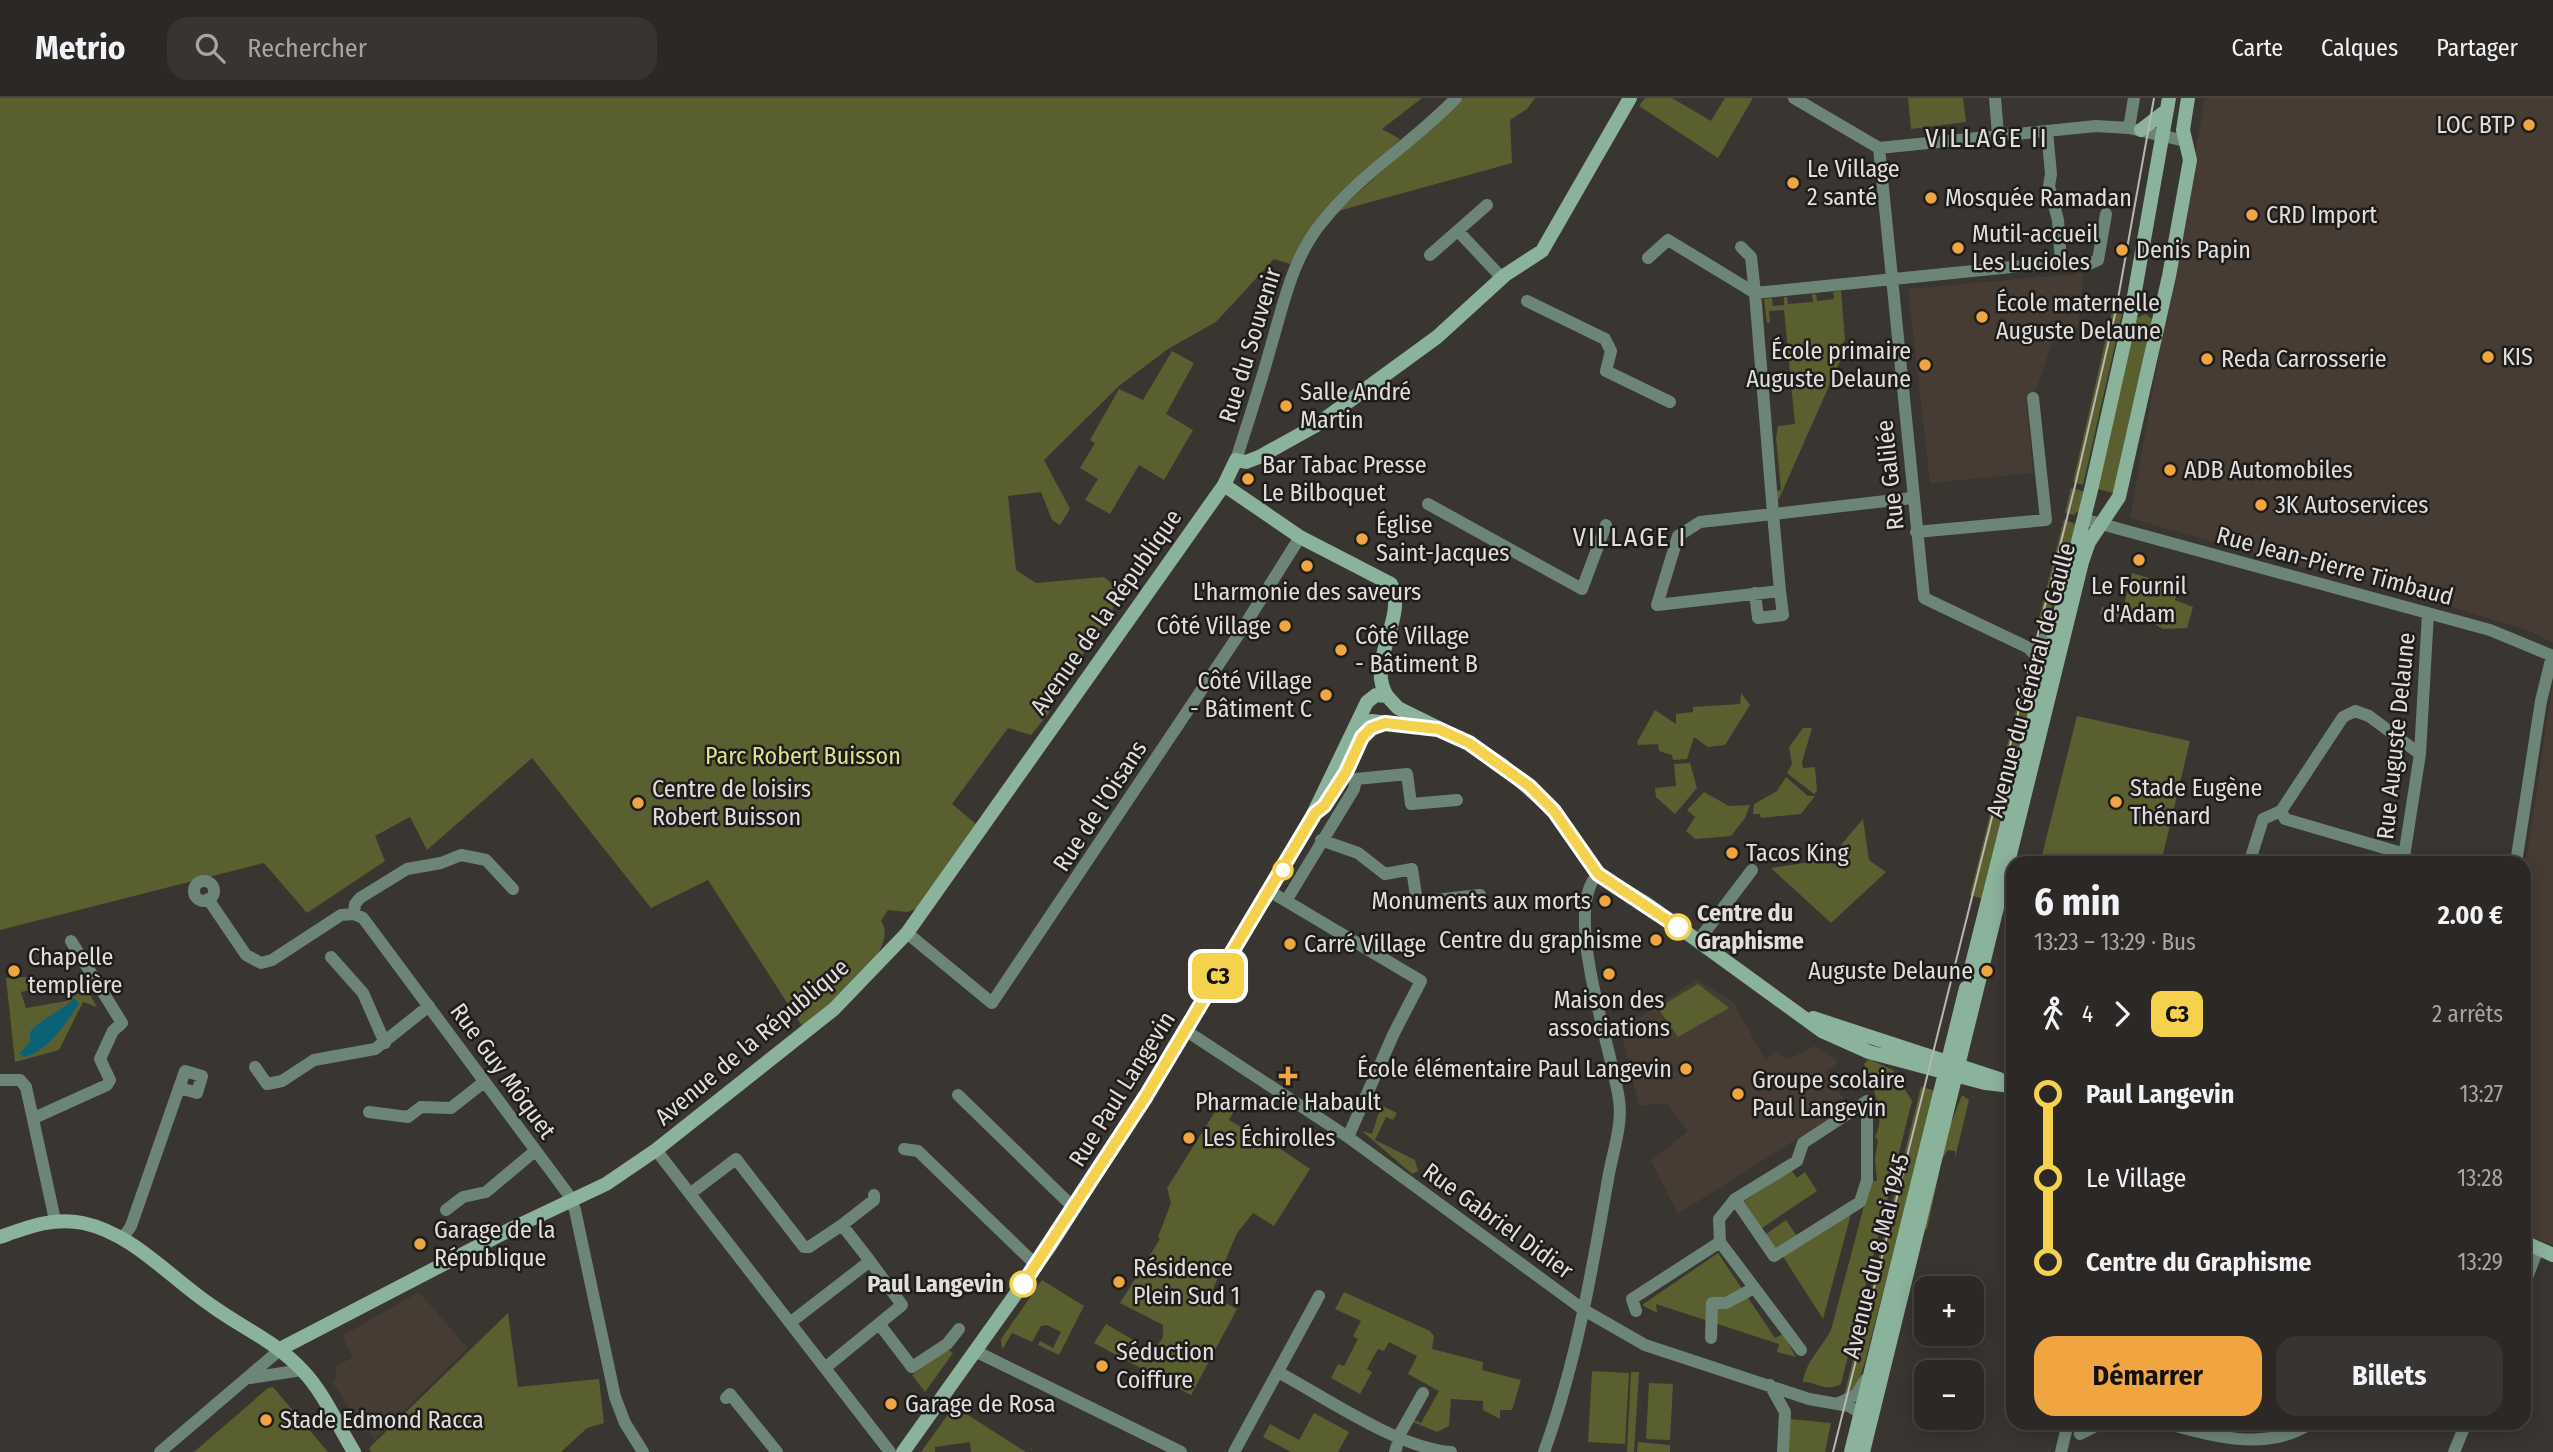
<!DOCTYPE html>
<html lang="fr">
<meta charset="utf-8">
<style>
body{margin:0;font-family:"Fira Sans Condensed",sans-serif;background:#373432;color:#f1f3f6;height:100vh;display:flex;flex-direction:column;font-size:26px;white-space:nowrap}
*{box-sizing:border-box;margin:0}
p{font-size:23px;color:#a6a6a7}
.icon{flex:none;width:38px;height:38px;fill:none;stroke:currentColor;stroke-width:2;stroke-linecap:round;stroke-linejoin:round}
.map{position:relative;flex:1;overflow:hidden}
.panel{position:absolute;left:2006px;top:758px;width:525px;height:574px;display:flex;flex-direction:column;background:#2b2825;border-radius:21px;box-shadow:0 4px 18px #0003,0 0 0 2px #474442}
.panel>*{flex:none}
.badge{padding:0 14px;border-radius:10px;font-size:24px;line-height:46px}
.buttons{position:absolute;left:1914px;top:1178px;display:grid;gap:14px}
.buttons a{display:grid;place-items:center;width:70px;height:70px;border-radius:14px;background:#2b2825;box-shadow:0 4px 18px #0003,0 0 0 2px #474442;font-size:35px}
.map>.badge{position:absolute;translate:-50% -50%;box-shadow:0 0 0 4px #fff}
.legs{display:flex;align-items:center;gap:10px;height:77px;padding:0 28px;font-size:23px}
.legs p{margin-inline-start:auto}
.overview{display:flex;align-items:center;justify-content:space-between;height:119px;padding:0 28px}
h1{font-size:38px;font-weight:700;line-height:52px}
.primary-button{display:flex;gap:14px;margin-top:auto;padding:14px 28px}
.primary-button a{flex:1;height:80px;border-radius:21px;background:#f1a540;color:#111;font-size:28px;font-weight:700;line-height:80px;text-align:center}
.primary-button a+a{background:#373432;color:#f1f3f6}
ul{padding:0 28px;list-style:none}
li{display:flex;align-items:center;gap:24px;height:84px;font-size:26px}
li i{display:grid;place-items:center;width:10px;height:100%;margin:0 9px;background:currentColor}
li i::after{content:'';width:18px;height:18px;margin:-9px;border:5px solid;border-radius:50%;background:#2b2825}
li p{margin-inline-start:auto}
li:first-child i{background:linear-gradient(#0000 50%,currentColor 0)}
li:last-child i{background:linear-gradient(currentColor 50%,#0000 0)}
header{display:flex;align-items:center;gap:42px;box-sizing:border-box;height:98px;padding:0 35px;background:#2b2825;border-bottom:2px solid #474442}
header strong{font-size:33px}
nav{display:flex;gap:38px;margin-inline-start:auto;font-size:24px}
.search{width:490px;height:63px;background:#373432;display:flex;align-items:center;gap:18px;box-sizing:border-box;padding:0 24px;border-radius:21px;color:#a6a6a7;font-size:26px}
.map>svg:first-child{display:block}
</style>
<header>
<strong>Metrio</strong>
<div class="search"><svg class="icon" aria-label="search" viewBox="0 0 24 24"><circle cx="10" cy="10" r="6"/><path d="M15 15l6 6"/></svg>Rechercher</div>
<nav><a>Carte</a><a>Calques</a><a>Partager</a></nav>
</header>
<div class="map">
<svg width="2553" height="1354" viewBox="0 0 2553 1354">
<rect width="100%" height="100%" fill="#393531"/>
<path fill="#463c34" d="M2205 0H2553V545L2530 533 2390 490 2381 473 2357 485 2130 420Z
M2084 175 2078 230 2056 234 2037 289 2026 300 2033 375 1930 385 1908 191Z
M2553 583V1147L2524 1137V777Z
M1696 881 1734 905 1765 962 1776 954 1787 962 1815 948 1839 964 1825 974 1849 1008 1678 1116 1651 1063 1688 1033 1667 1005 1639 1008 1619 924 1640 919Z
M419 1194 468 1250 374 1342 369 1333 366 1335 332 1284 336 1281 335 1269 353 1259 342 1238Z"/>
<path fill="#5a5f30" d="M0 0H1422L1382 31 1400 41 1332 106 1290 166 1274 161 1216 224 1168 251 1120 287 1044 362 1070 411 1060 427 1052 422 1041 394 1008 398 1016 472 1036 485 1104 479 1117 490 1112 515 1050 603 1049 615 1031 637 1008 630 952 706 976 726 917 811 907 814 888 812 881 823C903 853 823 912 802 928L708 782 651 810 532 660 427 752 410 719 375 738 385 763 307 815 264 765 0 832Z
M1463 0H1535L1527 11 1510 22 1512 65 1338 113Z
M1645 0H1672L1711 23 1725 0H1753L1718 60 1639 8Z
M1908 0H1963L1966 24 1911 31Z
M1841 193 1845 242 1835 259 1840 263 1779 401 1775 402 1774 393 1781 392 1776 340 1778 328 1795 326 1784 212 1769 213 1770 225H1767L1764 201 1772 200 1773 208 1784 207V199H1787L1788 206 1813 204 1812 196H1816L1817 203 1834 201 1833 194Z
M2112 214 2122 216 2083 387 2073 384Z
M2146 216 2154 223 2117 396 2094 390 2134 221Z
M1172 253 1194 265 1166 316 1193 332 1164 382 1139 367 1110 416 1085 402 1098 381 1080 370 1095 345 1090 342 1119 291 1143 302Z
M2071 390 2086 394 2080 415 2076 414 2075 417 2065 415Z
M2064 421 2077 427 2061 494H2055L2047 530 2037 528Z
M2132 475 2179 489 2175 502 2193 509 2187 530 2163 531 2148 522 2100 517 2102 509 2122 514Z
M2023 584 2038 588 1984 801 1970 797Z
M1741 595 1750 607 1725 647 1708 649 1694 639 1687 661 1673 662 1672 657 1659 653 1658 646 1638 647 1637 644 1655 612 1676 626V616L1693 614V609L1740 606Z
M2077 618 2190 643 2161 765H2040Z
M1803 630H1812L1802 664 1803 670 1815 669 1817 693 1814 696 1787 675 1792 666 1789 649Z
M1690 665 1697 690 1675 716 1656 699 1655 690 1676 688 1674 666Z
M1786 679 1808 698H1815L1801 716 1761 720 1760 716H1753L1754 706 1777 693Z
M1704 694 1729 708 1750 707 1745 720 1731 738 1695 741 1686 733 1695 719 1687 712Z
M1863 721 1869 762 1886 774 1831 825 1771 770 1829 761Z
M28 879 30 892 21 894 26 910 66 903 86 890 97 909 83 904 59 952 15 964 6 880Z
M1698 886 1729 910 1678 939 1658 910Z
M1869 961 1893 972 1912 1003 1841 1286C1824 1295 1817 1283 1803 1284 1806 1263 1821 1251 1831 1232L1867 1097 1869 1078 1875 1084 1877 1082 1875 1061 1878 1042 1875 1039C1887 1018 1872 988 1864 966Z
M1921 989 1933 992V1002L1865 1264 1856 1290 1844 1298Z
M1962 997 1969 1002 1955 1060V1053L1948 1052 1942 1061 1927 1131 1923 1132 1920 1129 1937 1060Z
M1223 1001 1239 1004 1229 1022 1261 1041 1263 1039 1310 1071 1274 1128 1253 1115 1237 1135 1213 1191 1224 1197 1222 1203 1237 1211 1191 1297 1094 1245 1106 1226 1135 1243 1133 1248 1142 1253 1146 1248 1155 1251 1163 1239V1227L1120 1205 1160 1141 1158 1139 1171 1105 1167 1090Z
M1376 1005 1397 1015 1393 1022 1386 1019 1375 1042 1415 1062 1418 1073 1412 1076 1362 1033 1372 1036 1379 1014 1373 1009Z
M1791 1072 1797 1080 1805 1074 1817 1093 1762 1130 1744 1103Z
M1852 1112 1823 1221 1782 1157Z
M1786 1122 1796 1137 1776 1151 1766 1136Z
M1718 1155 1775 1240 1783 1236 1796 1259 1777 1254 1779 1246 1656 1206 1657 1215 1642 1207Z
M1042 1182 1084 1208 1059 1257 1038 1247 1040 1243 1053 1250 1061 1234 1047 1227 1041 1228 1032 1244 1012 1235 1002 1252 1001 1241Z
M1344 1194 1430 1233 1434 1238 1432 1251 1483 1264 1482 1272 1521 1282 1512 1312H1500V1321L1483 1312V1303L1451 1301 1449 1328 1437 1334 1413 1324 1414 1322 1421 1325 1439 1293 1408 1276 1417 1258 1389 1244 1384 1253 1378 1251 1367 1271 1372 1274 1360 1296 1331 1280 1338 1266 1344 1268 1358 1241 1353 1238 1361 1223 1335 1211Z
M508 1215 518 1289 599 1281 604 1325 587 1330 561 1354H371L369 1350Z
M947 1251 953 1255 925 1294 912 1277Z
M1592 1273 1629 1275 1625 1346 1588 1344Z
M1631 1274H1639L1634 1354H1627Z
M1649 1285 1673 1286 1670 1342 1646 1341Z
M273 1289 328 1354H194L268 1290Z
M954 1308 1026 1354H971L970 1344 935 1349V1354H921Z
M1314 1315 1349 1334 1338 1354H1291L1263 1339 1270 1326 1299 1342Z
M1790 1321 1831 1325 1825 1354H1789Z
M1638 1344 1670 1347V1354H1637Z"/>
<path fill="#0b6275" d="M74 900 79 905C67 925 47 954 24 959L19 956 30 944V934C44 918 60 915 74 900Z"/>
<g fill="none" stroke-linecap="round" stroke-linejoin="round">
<path stroke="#6d8577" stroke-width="12" d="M1794 0 1879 50 2096 28 2129 30 2185 43
M1995 0 1998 37
M2129 30 2134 0
M1879 50 1924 500 2029 550 2046 570 2053 572
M1458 133 1502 180
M1741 149 1751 159 1755 195
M1430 157 1487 107
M1648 160 1668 142 1755 195
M2061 164 2089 166 2098 162 2106 116
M1527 203 1605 241 1611 253 1606 273 1670 304
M1236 362C1247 327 1259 291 1269 255 1283 209 1291 161 1323 123 1361 75 1414 44 1456 0
M1912 400 1773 416 1780 493 1657 507 1678 438 1700 424 1773 416 1755 195 2061 164 2058 122 2049 88 2051 76 2047 33
M1428 406 1582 491 1606 427
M2083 421 2490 532 2553 558
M1916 434 2046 422 2033 300
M1755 495 1758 520 1783 517 1780 493
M2029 550 2055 534
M1356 681 1407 676 1411 706 1457 702
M1321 742 1358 755 1385 776 1412 771 1417 804 1480 797
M2252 756 2263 721 2281 713
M2405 756 2285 721 2281 713 2343 619 2355 613 2369 618 2420 656
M2403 765 2420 656 2428 515
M2516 765 2541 603 2552 558
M194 793a10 10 0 1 1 20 0a10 10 0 1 1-20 0Z
M1269 793 1421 883 1394 935 1348 1039
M208 801 246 857 261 865 272 862 341 817 354 816 363 820 568 1096 575 1112 615 1299 625 1325 643 1354
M1286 803 1354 691 1356 681
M354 816 355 806 360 800 407 771 441 765 461 757 486 762 513 791
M907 835 992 905 1241 533 1300 439
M1698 843 1752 772
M331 859 363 895 385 945
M1185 932 1348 1039 1584 1212 1645 1247 1809 1301 1849 1308 1860 1315 1862 1324
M255 969 267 986 282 983 314 962 375 951 429 908
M0 982H20L26 989 55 1122
M958 997 1074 1110
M369 1014 408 1019 421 1009 451 1010 484 984
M34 1020 107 987 110 982 100 961 113 933 122 925 71 843
M904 1051 918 1053 1036 1167
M656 1052 890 1354
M691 1095 736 1061 804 1149H809L842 1127 870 1163 791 1224
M1735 1101 1774 1158 1860 1104 1867 1082V1005
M446 1112 463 1099 486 1094 535 1053
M842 1127 874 1102V1097
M123 1140 131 1128 185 973 202 978 197 995 180 990
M1720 1144 1719 1121 1735 1101 1797 1063 1803 1045 1867 1003
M1720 1144 1801 1252
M2524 1187 2538 1151
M1636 1213 1632 1201 1720 1144
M880 1227 912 1269 947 1246 959 1231
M1711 1240 1712 1205H1726L1754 1190
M977 1254 1181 1354
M826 1269 902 1207 870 1163
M1278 1274C1326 1300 1398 1350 1451 1354
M250 1280 302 1272
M1770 1287 1785 1314 1783 1354
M726 1300 730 1296 777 1354
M1839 1305 1856 1297 1866 1281
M2166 1325C2214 1339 2268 1354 2311 1325
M2080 1336 2102 1325
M160 1354 282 1250
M1234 1354 1319 1198
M1395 1354 1401 1334 1423 1295
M1544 1354C1576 1266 1592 1173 1608 1081 1612 1057 1623 1026 1619 1002 1613 954 1561 812 1598 776
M2061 1354 2068 1325
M2454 1354 2466 1325"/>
<path stroke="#8bb29b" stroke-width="14" d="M2141 32 2167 12
M1224 387 1300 439 1391 486C1408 521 1365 563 1387 598
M1371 623 1427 629
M1356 653 1365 634 1377 626
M1971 870 2091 392 2132 210 2169 0
M1813 920 1999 981
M0 1139C28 1129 53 1119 83 1125 134 1136 170 1180 212 1208 244 1231 275 1243 303 1273 324 1295 338 1328 354 1354
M2524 1144 2553 1157
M282 1250 513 1130 606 1086 656 1052 834 911 907 835 1224 387 1236 362 1246 364 1259 359 1315 328 1437 239 1505 177 1542 153 1630 0
M903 1354 1050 1148 1146 998 1305 733 1367 604 1376 597 1387 598 1398 610 1469 645 1501 666 1554 713 1598 776 1647 806 1822 933 1869 954 1985 985 2012 988
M1851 1354 1966 890
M1863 1354 2082 464 2089 444 2119 399 2169 178 2190 62 2183 32 2188 0"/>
<path stroke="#b9b6b3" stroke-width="2" d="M1833 1354 2075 388 2116 212 2154 0"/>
</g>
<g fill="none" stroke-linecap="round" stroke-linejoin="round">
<defs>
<path id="line-1" d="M1023 1186 1146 998 1315 715 1324 708 1346 674 1362 639 1371 630 1385 625 1438 631 1469 645 1529 688 1554 713 1598 776 1678 829"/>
</defs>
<use href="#line-1" stroke="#fff" stroke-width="16"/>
<use href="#line-1" stroke="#f5d24d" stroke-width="10"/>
</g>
<g fill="#f1a540" stroke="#1f1d1b" stroke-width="2.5">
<circle cx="2529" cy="27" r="7"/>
<circle cx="1793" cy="85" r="7"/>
<circle cx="1931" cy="100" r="7"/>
<circle cx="2252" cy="117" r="7"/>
<circle cx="1958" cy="150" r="7"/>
<circle cx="2122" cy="152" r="7"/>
<circle cx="1982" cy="219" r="7"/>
<circle cx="2488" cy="259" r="7"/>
<circle cx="2207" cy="261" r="7"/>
<circle cx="1925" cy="267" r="7"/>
<circle cx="1286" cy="308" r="7"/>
<circle cx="2170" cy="372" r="7"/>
<circle cx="1248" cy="381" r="7"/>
<circle cx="2261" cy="407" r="7"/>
<circle cx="1362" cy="441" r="7"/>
<circle cx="2139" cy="462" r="7"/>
<circle cx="1307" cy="468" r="7"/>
<circle cx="1285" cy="528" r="7"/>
<circle cx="1341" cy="552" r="7"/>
<circle cx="1326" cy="597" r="7"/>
<circle cx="2116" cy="704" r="7"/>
<circle cx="638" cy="705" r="7"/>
<circle cx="1732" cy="755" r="7"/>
<circle cx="1605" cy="803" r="7"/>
<circle cx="1656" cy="842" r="7"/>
<circle cx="1290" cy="846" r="7"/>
<circle cx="14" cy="873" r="7"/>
<circle cx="1987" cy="873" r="7"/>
<circle cx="1609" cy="876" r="7"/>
<circle cx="1686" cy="971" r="7"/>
<path d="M1284.5 967.5h7v7h7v7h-7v7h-7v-7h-7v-7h7z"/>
<circle cx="1738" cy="996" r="7"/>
<circle cx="1189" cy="1040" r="7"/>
<circle cx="420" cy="1146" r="7"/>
<circle cx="1119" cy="1184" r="7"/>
<circle cx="1102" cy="1268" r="7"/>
<circle cx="891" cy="1306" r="7"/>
<circle cx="266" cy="1322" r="7"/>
</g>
<g fill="#fff" stroke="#f5d24d" stroke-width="3.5">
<circle cx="1283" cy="772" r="9"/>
<circle cx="1678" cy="829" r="12"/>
<circle cx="1023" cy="1186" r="12"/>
</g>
<g text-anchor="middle" stroke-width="5" stroke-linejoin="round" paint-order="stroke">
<g font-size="24" fill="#e1dedc" stroke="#1f1d1b" text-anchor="start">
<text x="2515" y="35" text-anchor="end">LOC BTP</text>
<text x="1807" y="79">Le Village<tspan x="1807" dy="28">2 santé</tspan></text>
<text x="1945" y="108">Mosquée Ramadan</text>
<text x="2266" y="125">CRD Import</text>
<text x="1972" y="144">Mutil-accueil<tspan x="1972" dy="28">Les Lucioles</tspan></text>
<text x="2136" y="160">Denis Papin</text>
<text x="1996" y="213">École maternelle<tspan x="1996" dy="28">Auguste Delaune</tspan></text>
<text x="1911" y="261" text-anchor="end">École primaire<tspan x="1911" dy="28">Auguste Delaune</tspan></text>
<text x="2502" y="267">KIS</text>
<text x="2221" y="269">Reda Carrosserie</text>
<text x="1300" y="302">Salle André<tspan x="1300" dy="28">Martin</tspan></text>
<text x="1262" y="375">Bar Tabac Presse<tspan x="1262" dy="28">Le Bilboquet</tspan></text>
<text x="2184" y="380">ADB Automobiles</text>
<text x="2275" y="415">3K Autoservices</text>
<text x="1376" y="435">Église<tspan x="1376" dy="28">Saint-Jacques</tspan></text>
<text x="2139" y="496" text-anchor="middle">Le Fournil<tspan x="2139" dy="28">d'Adam</tspan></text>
<text x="1307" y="502" text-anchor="middle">L'harmonie des saveurs</text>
<text x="1271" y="536" text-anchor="end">Côté Village</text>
<text x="1355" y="546">Côté Village<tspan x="1355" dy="28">- Bâtiment B</tspan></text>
<text x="1312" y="591" text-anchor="end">Côté Village<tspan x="1312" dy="28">- Bâtiment C</tspan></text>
<text x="2130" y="698">Stade Eugène<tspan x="2130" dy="28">Thénard</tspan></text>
<text x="652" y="699">Centre de loisirs<tspan x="652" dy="28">Robert Buisson</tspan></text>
<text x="1746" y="763">Tacos King</text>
<text x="1591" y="811" text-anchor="end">Monuments aux morts</text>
<text x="1642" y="850" text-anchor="end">Centre du graphisme</text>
<text x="1304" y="854">Carré Village</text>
<text x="28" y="867">Chapelle<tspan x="28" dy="28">templière</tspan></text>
<text x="1973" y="881" text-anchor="end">Auguste Delaune</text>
<text x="1609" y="910" text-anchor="middle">Maison des<tspan x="1609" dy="28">associations</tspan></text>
<text x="1672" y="979" text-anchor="end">École élémentaire Paul Langevin</text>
<text x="1752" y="990">Groupe scolaire<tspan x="1752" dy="28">Paul Langevin</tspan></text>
<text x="1288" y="1012" text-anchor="middle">Pharmacie Habault</text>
<text x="1203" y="1048">Les Échirolles</text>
<text x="434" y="1140">Garage de la<tspan x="434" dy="28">République</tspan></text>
<text x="1133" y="1178">Résidence<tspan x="1133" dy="28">Plein Sud 1</tspan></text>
<text x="1116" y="1262">Séduction<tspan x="1116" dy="28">Coiffure</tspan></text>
<text x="905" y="1314">Garage de Rosa</text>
<text x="280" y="1330">Stade Edmond Racca</text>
</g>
<g font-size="24" fill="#e1dedc" stroke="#1f1d1b">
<text transform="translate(1250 247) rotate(-73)" y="8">Rue du Souvenir</text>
<text transform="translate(1890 377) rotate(-96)" y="8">Rue Galilée</text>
<text transform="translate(2335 468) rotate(15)" y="8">Rue Jean-Pierre Timbaud</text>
<text transform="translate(1106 514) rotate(-55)" y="8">Avenue de la République</text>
<text transform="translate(2031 582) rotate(-75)" y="8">Avenue du Général de Gaulle</text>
<text transform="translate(2396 638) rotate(-84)" y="8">Rue Auguste Delaune</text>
<text transform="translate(1100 708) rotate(-57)" y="8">Rue de l'Oisans</text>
<text transform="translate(752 944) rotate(-40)" y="8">Avenue de la République</text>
<text transform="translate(503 973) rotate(54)" y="8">Rue Guy Môquet</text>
<text transform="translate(1122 991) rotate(-58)" y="8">Rue Paul Langevin</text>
<text transform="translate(1498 1123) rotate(36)" y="8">Rue Gabriel Didier</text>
<text transform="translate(1876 1158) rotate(-76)" y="8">Avenue du 8 Mai 1945</text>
</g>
<g font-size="24" fill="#dbe48f" stroke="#1f1d1b">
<text x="803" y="666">Parc Robert Buisson</text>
</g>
<g font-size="24" font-weight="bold" fill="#e1dedc" stroke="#1f1d1b" text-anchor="start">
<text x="1697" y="823">Centre du<tspan x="1697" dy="28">Graphisme</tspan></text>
<text x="1004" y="1194" text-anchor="end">Paul Langevin</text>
</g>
<g font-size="26" letter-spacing="2" fill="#e1dedc" stroke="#1f1d1b">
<text x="1987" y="49">VILLAGE II</text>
<text x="1630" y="448">VILLAGE I</text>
</g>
</g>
</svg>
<div class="buttons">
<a>+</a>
<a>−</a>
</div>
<b class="badge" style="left:1218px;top:878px;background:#f5d24d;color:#111">C3</b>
<section class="panel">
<div class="overview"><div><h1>6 min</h1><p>13:23 – 13:29 · Bus</p></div><b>2.00 €</b></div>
<div class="legs"><svg class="icon" aria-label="walk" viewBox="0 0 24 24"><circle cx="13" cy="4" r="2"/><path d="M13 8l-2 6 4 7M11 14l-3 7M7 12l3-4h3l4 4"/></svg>4<svg class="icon" aria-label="forward" viewBox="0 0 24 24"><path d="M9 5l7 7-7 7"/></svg><b class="badge" style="background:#f5d24d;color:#111">C3</b><p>2 arrêts</p></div>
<ul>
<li><i style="color:#f5d24d"></i><b>Paul Langevin</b><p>13:27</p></li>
<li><i style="color:#f5d24d"></i><span>Le Village</span><p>13:28</p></li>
<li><i style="color:#f5d24d"></i><b>Centre du Graphisme</b><p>13:29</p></li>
</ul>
<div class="primary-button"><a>Démarrer</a><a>Billets</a></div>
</section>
</div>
